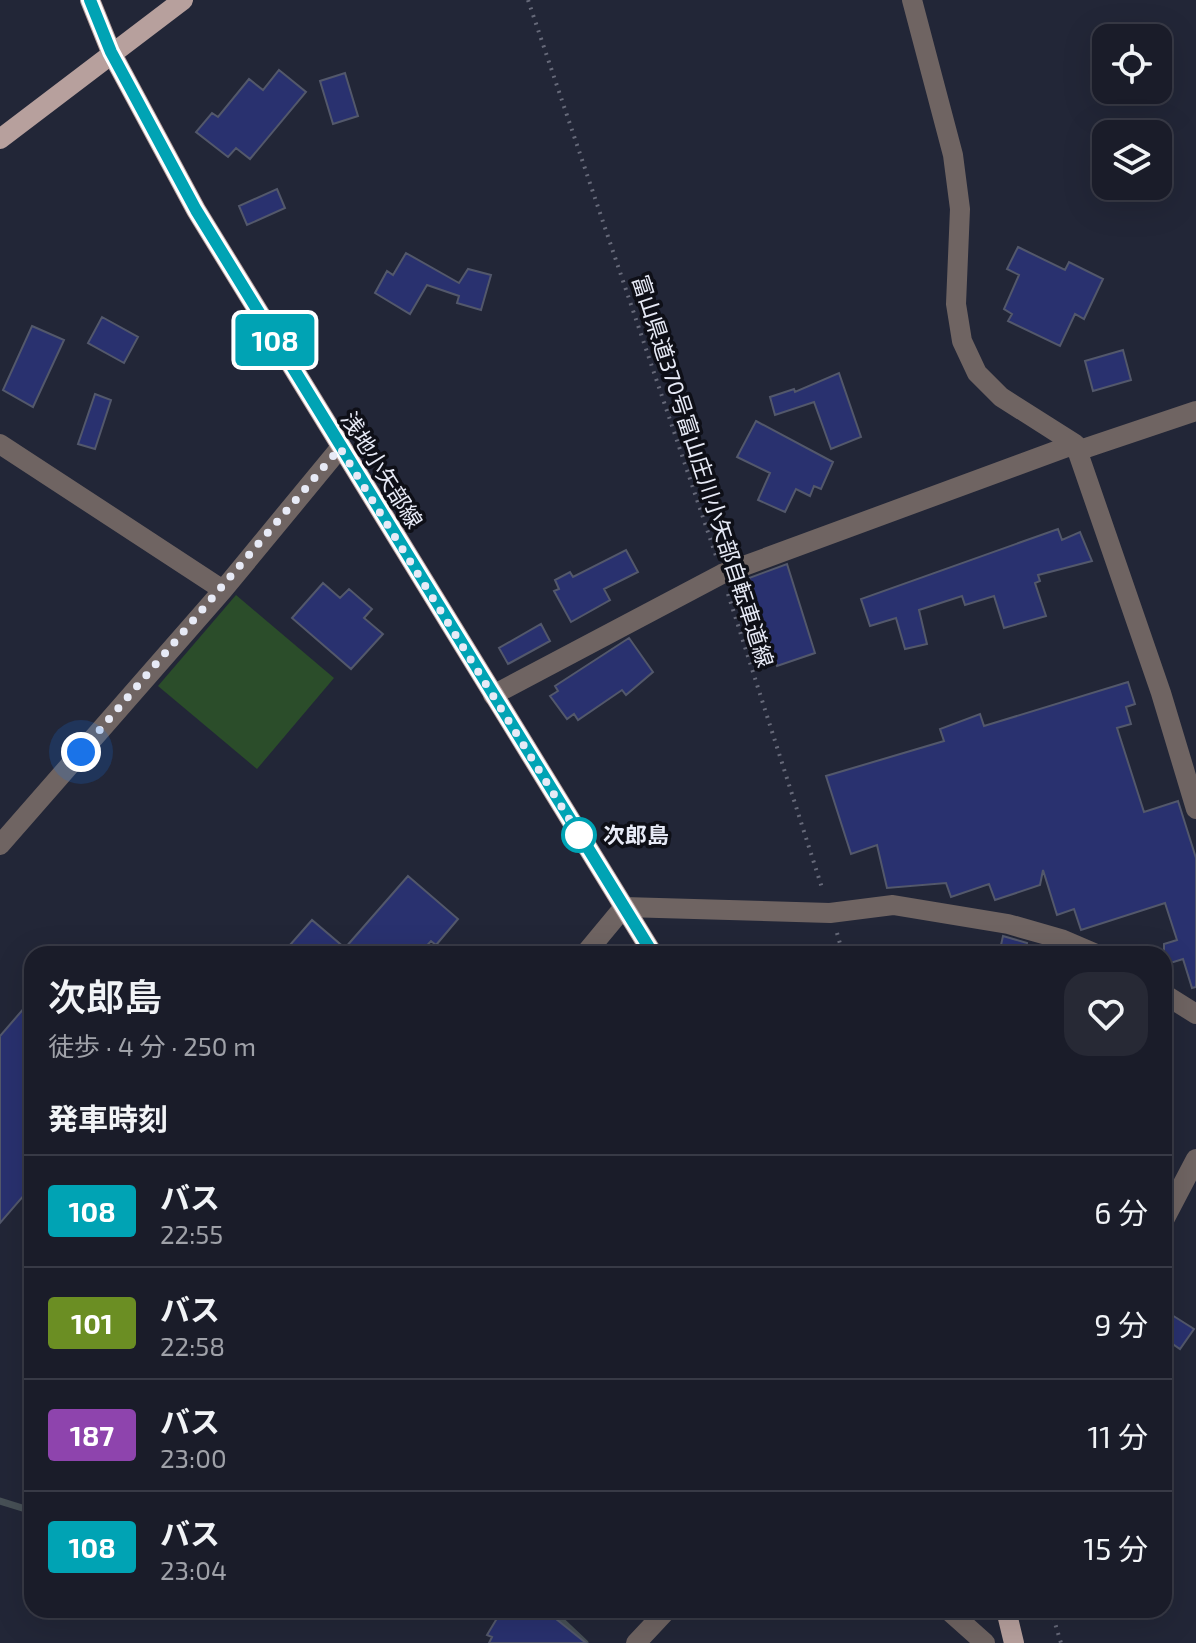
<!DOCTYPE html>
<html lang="ja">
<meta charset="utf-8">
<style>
body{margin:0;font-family:"Exo 2","Noto Sans JP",sans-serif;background:#272935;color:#f1f3f6;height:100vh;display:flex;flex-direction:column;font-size:30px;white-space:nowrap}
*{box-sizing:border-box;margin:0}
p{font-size:26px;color:#9fa1a8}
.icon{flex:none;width:44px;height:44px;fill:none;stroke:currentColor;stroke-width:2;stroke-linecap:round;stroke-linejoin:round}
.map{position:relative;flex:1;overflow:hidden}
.panel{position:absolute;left:24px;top:946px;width:1148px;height:672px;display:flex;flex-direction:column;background:#1a1c29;border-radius:24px;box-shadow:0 8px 32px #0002,0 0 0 2px #383a46}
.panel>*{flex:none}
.badge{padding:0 16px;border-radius:6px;font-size:28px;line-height:52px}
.buttons{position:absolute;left:1092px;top:24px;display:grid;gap:16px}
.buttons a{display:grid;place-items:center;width:80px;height:80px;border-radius:16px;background:#1a1c29;box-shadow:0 8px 32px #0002,0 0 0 2px #383a46;font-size:40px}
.you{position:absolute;width:40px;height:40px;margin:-20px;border:6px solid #fff;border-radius:50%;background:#1a73e8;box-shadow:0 0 0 12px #1a73e833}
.map>.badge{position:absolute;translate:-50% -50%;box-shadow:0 0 0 4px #fff}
h2{padding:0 24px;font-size:30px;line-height:72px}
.round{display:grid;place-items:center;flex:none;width:84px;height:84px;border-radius:24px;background:#272935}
.headline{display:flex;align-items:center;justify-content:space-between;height:136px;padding:0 24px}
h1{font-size:38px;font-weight:600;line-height:60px}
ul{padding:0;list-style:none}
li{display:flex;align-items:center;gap:24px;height:112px;padding:0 24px;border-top:2px solid #383a46}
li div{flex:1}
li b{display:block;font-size:30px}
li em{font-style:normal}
li .badge{min-width:88px;font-weight:700;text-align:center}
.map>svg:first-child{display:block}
</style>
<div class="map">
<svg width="1196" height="1643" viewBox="0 0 1196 1643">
<rect width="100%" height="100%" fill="#222637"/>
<path fill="#2b4d2a" d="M236 595 334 678 257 769 158 686Z"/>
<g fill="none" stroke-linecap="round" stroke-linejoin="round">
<path stroke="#475056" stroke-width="7" d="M0 1501 32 1511
M550 1610 585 1643"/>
</g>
<path fill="#29316f" stroke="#53586b" stroke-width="2" d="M279 70 306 92 250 159 236 148 228 157 196 132 212 113 218 117 249 79 263 90Z
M345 73 358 116 333 124 320 81Z
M277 189 285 208 247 225 239 206Z
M1018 247 1065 270 1069 262 1103 279 1084 319 1075 314 1060 346 1008 321 1012 314 1004 309 1019 275 1007 269Z
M406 253 459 283 468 269 491 275 481 310 457 303 459 296 427 285 410 314 375 293 387 271 393 275Z
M102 317 138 337 124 363 88 343Z
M32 326 64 340 33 407 3 390Z
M1123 350 1131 380 1093 391 1085 361Z
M839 373 861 437 831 449 814 402 775 415 770 397 794 389 795 392Z
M95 394 111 400 95 449 78 444Z
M756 421 833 462 821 489 814 486 810 496 796 489 785 512 758 500 770 473 737 457Z
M1058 529 1062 540 1080 532 1092 561 1038 575 1040 581 1035 583 1046 616 1004 628 994 596 965 605 962 596 919 610 927 644 905 649 896 618 870 626 861 599Z
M626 550 638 572 604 589 610 600 571 622 554 591 559 589 555 580 570 572 573 577Z
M787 564 815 653 777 666 749 578Z
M323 583 340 598 349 589 372 609 364 618 383 634 351 669 292 618Z
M541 624 550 641 508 664 499 648Z
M629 638 653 672 626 695 622 690 578 720 574 714 567 719 550 696 558 691 555 686Z
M1128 682 1135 704 1126 707 1131 724 1117 728 1144 812 1178 801 1196 858V987L1192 988 1183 959 1164 965V944L1177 940 1165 903 1081 930 1074 909 1057 915 1043 870 1040 885 995 900 989 884 951 897 946 883 887 888 877 845 851 854 826 776 944 741 940 729 980 714 984 726Z
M408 876 458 919 436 945 431 941 419 954H282L312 920 345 948Z
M1003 936 1027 943 1025 954H999Z
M32 999V1186L0 1223V1036Z
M1164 1310 1194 1329 1180 1349 1164 1338Z
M502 1610H565L556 1619 586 1643H489L492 1637 487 1635Z"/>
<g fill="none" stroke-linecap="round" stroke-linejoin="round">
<path stroke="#666979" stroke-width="4" stroke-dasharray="2 6" stroke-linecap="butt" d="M528 0 716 556
M728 594 823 891
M837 933 843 954
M1051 1610 1061 1643"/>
<path stroke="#6f6462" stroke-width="20" d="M912 0 953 155 960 209 956 304 962 341 977 373 1001 397 1075 444 1161 693 1196 809
M0 444 223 590
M1077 451 1196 411
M493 695 722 574 1075 444
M0 845 223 590 340 448
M585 954 624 907 830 913 893 905 1008 924 1061 939 1096 954
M1164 994 1196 1014
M1164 1220 1196 1159
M948 1610 985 1643
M636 1643 667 1610"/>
<path stroke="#b7a09d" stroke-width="20" d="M90 0 111 52 196 210 653 954
M0 139 183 0
M1006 1610 1014 1643"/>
</g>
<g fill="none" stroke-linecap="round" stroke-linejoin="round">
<defs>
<path id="line" d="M90 0 111 52 196 210 653 954"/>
</defs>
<use href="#line" stroke="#fff" stroke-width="18"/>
<use href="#line" stroke="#00a3b4" stroke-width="12"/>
<path stroke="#e7eaf6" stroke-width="8" stroke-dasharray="0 14.4" d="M81 752 340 448 579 835"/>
</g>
<circle fill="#fff" stroke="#00a3b4" stroke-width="4" cx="579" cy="835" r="16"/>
<g text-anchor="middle" stroke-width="7" stroke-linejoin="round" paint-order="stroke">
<g font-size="22" fill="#e7eaf6" stroke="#0e0f17">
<text transform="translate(382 470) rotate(58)" y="8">浅地小矢部線</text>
<text transform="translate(703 471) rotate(72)" y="8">富山県道370号富山庄川小矢部自転車道線</text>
</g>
<g font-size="22" font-weight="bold" fill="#e7eaf6" stroke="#0e0f17" text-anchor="start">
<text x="603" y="843">次郎島</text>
</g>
</g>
</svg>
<div class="buttons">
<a><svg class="icon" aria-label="locate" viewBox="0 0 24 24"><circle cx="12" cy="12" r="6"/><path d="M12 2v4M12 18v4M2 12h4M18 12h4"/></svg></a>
<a><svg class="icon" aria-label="layers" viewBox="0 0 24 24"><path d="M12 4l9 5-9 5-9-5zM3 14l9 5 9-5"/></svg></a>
</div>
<div class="you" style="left:81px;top:752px"></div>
<b class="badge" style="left:275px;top:340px;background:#00a3b4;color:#fff">108</b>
<section class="panel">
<div class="headline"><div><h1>次郎島</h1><p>徒歩 · 4 分 · 250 m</p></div><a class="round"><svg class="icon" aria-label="heart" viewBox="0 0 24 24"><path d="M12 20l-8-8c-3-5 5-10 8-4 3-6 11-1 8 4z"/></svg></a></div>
<h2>発車時刻</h2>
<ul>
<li><span class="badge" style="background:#00a3b4;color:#fff">108</span><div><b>バス</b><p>22:55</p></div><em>6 分</em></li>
<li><span class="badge" style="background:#6b8e23;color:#fff">101</span><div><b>バス</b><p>22:58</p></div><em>9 分</em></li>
<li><span class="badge" style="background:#8e44ad;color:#fff">187</span><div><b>バス</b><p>23:00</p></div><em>11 分</em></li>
<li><span class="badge" style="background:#00a3b4;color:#fff">108</span><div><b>バス</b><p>23:04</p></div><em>15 分</em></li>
</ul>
</section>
</div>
